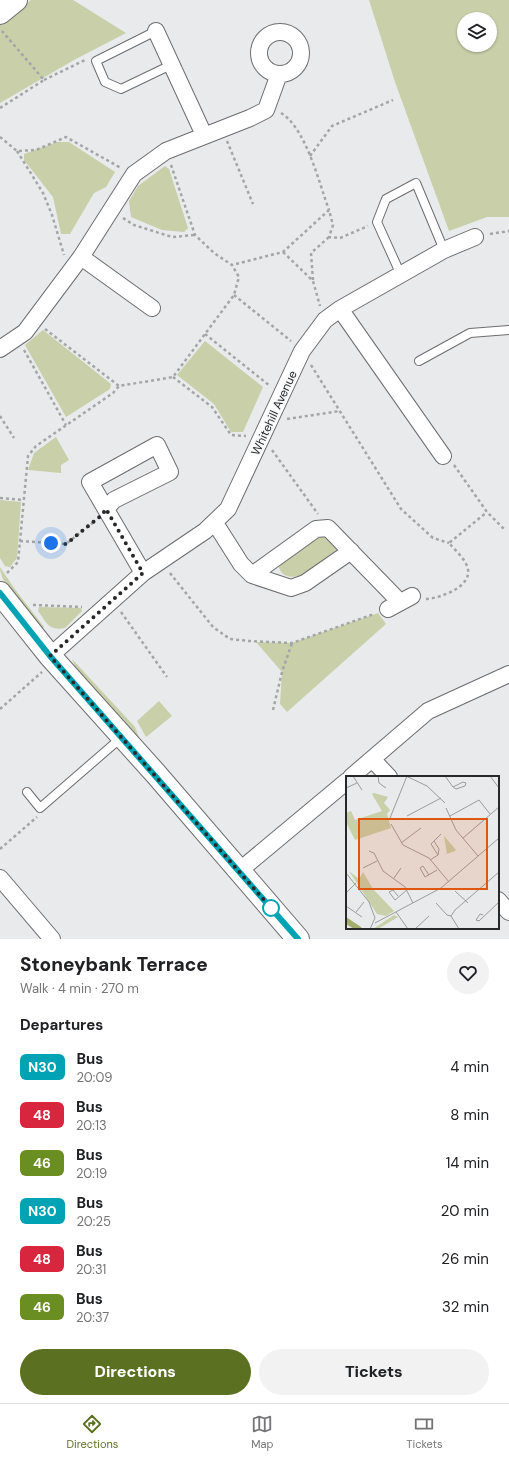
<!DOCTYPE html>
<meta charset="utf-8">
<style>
body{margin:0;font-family:"DM Sans",sans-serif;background:#f2f2f2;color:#202124;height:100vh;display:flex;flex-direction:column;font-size:15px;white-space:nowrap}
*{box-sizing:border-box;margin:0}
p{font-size:13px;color:#757577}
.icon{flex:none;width:22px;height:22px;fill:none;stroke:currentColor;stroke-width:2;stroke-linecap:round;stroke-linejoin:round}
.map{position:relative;height:939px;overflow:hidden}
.panel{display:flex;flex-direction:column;background:#fff;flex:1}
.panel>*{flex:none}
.badge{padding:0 8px;border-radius:6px;font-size:14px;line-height:26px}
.fabs{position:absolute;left:457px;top:12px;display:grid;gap:8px}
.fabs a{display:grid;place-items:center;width:40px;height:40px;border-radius:50%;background:#fff;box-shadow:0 1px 3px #0004;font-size:20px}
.you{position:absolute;width:20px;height:20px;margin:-10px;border:3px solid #fff;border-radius:50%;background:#1a73e8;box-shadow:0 0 0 6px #1a73e833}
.map>.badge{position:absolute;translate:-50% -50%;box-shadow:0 0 0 2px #fff}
h2{padding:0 20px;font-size:15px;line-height:36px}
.round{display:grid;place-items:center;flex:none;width:42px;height:42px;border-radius:21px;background:#f2f2f2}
.summary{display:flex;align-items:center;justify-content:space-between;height:68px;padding:0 20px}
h1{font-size:19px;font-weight:800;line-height:30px}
.action{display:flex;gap:8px;margin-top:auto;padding:8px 20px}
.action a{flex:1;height:46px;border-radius:24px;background:#5b7020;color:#fff;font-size:16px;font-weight:800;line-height:46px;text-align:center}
.action a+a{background:#f2f2f2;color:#202124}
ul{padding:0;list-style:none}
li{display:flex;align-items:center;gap:12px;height:48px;padding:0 20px}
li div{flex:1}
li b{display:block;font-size:15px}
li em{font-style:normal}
li .badge{min-width:44px;font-weight:700;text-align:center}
.tabs{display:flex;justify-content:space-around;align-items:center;height:56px;border-top:1px solid #e0e0e0;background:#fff;font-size:11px;color:#757577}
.tabs a{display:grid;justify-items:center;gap:2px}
.tabs .active{color:#5b7020}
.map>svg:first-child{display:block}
</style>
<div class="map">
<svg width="509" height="939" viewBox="0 0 509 939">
<rect width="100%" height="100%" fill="#e9eaeb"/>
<path fill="#c8cfa9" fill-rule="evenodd" d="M31 0H73L126 33 74 60 0 103V24Z
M369 0H509V217H487L449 231 395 82ZM464 19H490V45H464Z
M57 142H69L115 172 106 187 94 193 70 234H61L53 197 24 160V154Z
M165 166 169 169 188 228 184 232 162 230 131 217 129 201 138 186Z
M43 330 111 384 110 389 66 417 25 345Z
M205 341 263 387 243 432H231L214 404 177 375Z
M56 437 69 460 61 465V473L28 470 34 453Z
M0 500 21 502 17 558 10 567 5 566 0 558Z
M326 532 339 547 336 550 301 576C292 578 281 577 279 567L282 563Z
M0 567 14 588 44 627 42 629C29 614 0 586 0 567Z
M39 607 81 608 82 611 65 628C48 631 47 623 38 611Z
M378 613 386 624 287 712 280 704 282 672 256 642 292 643Z
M72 659 135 727 139 737 137 738 77 671Z
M159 701 172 716 146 737 137 721Z"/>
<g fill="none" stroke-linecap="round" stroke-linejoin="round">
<defs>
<path id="lane" d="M156 31 96 61 105 82 121 89 171 65
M401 275 377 222 386 199 416 183 444 250
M419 361 470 333 509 330
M27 792 40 808 122 737"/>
<path id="street" d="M156 31 204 135
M259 53a21 21 0 1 1 42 0a21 21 0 1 1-42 0Z
M81 257 152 308
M340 309 443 456
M0 349 25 332 81 257 134 174 166 151 250 118 266 110 279 74
M106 509 114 500 170 472 157 445 90 482 143 573
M215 523 241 564 252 575 316 529 328 528 400 602
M252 575 291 588 305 583 351 551
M388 609 412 596
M50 656 143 573 205 531 228 509 302 351 325 320 340 309 444 250 475 237
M372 759 389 777
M351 777 428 711 509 674
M239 871 347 781
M0 878 52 939
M498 900 509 912"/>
<path id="secondary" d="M0 13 16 0
M0 593 50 656 156 774 298 939"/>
</defs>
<use href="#lane" stroke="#6d6d6f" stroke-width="10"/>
<use href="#street" stroke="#6d6d6f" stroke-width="18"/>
<use href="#secondary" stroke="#6d6d6f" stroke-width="24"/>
<path stroke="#a4a5a6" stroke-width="2.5" stroke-dasharray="3 3" stroke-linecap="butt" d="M44 80 85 60
M0 108 44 80 2 31
M281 113C306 128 319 183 329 210
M0 137 17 151 36 150 66 137 121 168
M227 141 253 204
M17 151 43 193 52 215 64 255
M310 156 332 126 393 100
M171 165 195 235 214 253 232 265 283 252 329 210 333 225 329 237 340 238 368 226
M123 218 134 225 172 237 195 235
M490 234 509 231
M283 252 313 281 320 306
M313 280 311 253 329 237
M234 295 291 341
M45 329 119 386
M205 334 270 386
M24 350 66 425
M311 365 401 509 433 538 449 543
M173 377 212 407 231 435 246 436
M0 416 14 438
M287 419 340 411
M272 450 318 514
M454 465 487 512 504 529
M0 498 23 500
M20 541 66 544 95 521
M7 573 18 562 28 456 36 446 113 393 119 386 173 377 234 295 239 277 232 265
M170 573 213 627 230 639 249 641 292 643 374 614
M426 599C441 598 475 586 467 566 464 558 455 550 449 543L487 512
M33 605 82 607
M121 612 167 677
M0 709 42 672
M273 710 282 672 292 643
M0 849 37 817"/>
<use href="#lane" stroke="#fff" stroke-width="8"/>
<use href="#street" stroke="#fff" stroke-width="16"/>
<use href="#secondary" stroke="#fff" stroke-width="22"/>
</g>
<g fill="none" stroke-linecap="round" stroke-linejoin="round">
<defs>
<path id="line" d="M0 593 50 656 298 939"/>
</defs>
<use href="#line" stroke="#fff" stroke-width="9"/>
<use href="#line" stroke="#00a3b4" stroke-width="6"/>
<path stroke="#282829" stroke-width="4" stroke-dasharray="0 7.2" d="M51 543 66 544 102 515 106 509 143 573 50 656 271 908"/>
</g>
<circle fill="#fff" stroke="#00a3b4" stroke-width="2" cx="271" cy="908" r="8"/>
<g text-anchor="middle" stroke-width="3" stroke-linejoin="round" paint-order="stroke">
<g font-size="12" fill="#282829" stroke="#f6f7f8">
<text transform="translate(274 413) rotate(-65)" y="4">Whitehill Avenue</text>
</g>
</g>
<g transform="translate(346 776)">
<rect width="153" height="153" fill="#e9eaeb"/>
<path d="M28 17 42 21 38 27 44 34 41 38 45 52 9 64 0 46V37L5 35 9 44 36 35 26 18ZM98 60 110 74 109 75 101 78ZM3 95 13 103 17 96 27 113 48 135 40 140 31 138ZM48 139 52 141 32 153H27Z" fill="#c8cfa9"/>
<path d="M0 141 15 151 16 153H8L0 148Z" fill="#a2ad6e"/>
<path fill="none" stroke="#9c9c9d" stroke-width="1" d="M7 0 16 14M32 0 33 7 40 12M60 0 81 10 99 27M99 0 107 11M144 0 153 12M117 6 120 7 119 10 110 13 107 11ZM0 12 11 7M100 32 110 54 132 80M61 40 95 22M104 40 133 24 144 38M44 42 61 0M45 48 57 69 83 82 103 106M117 62 153 31M88 65 93 73 92 79M55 67 75 52M23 75 28 77 37 95 59 111 67 127M84 84 92 79 85 68 95 58M17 92 31 85M0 97 23 126 29 142 24 153M83 99 77 90 74 92 79 101 91 94M48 102 55 92M109 115 122 127M0 117 10 107M52 120 47 114 43 116 49 124 61 114M90 127 101 139 105 140 113 153M0 130 16 141M10 136 18 126M50 136 62 153M137 139 134 138 130 144 133 145 153 126M105 140 109 134 153 96M29 147 95 112 153 62M69 153 83 140"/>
<path fill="#de570d" fill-opacity="0.15" stroke="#de570d" stroke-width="2" d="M13 43H141V113H13Z"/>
<rect width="153" height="153" fill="none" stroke="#282829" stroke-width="2"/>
</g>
</svg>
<div class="fabs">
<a><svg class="icon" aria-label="layers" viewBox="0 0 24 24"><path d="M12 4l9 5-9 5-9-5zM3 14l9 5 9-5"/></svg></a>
</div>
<div class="you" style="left:51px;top:543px"></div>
</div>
<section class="panel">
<div class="summary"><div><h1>Stoneybank Terrace</h1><p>Walk · 4 min · 270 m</p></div><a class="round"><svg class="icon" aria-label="heart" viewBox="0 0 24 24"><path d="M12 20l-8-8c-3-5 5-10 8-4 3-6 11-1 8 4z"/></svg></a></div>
<h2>Departures</h2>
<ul>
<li><span class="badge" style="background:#00a3b4;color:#fff">N30</span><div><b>Bus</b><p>20:09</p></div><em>4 min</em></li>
<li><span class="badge" style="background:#d7263d;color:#fff">48</span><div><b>Bus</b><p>20:13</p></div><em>8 min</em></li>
<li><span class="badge" style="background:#6b8e23;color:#fff">46</span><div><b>Bus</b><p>20:19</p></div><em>14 min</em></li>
<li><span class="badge" style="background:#00a3b4;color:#fff">N30</span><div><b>Bus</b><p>20:25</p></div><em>20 min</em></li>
<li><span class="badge" style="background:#d7263d;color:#fff">48</span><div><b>Bus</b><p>20:31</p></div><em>26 min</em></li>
<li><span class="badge" style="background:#6b8e23;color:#fff">46</span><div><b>Bus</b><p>20:37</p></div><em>32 min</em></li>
</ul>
<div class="action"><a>Directions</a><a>Tickets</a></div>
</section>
<nav class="tabs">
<a class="active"><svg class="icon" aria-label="directions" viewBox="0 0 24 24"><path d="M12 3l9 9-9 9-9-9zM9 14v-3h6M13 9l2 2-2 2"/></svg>Directions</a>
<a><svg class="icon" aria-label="map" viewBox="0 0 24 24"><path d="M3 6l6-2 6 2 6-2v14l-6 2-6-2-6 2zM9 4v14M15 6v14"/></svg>Map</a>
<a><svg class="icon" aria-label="tickets" viewBox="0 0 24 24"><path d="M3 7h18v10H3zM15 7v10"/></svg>Tickets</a>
</nav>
